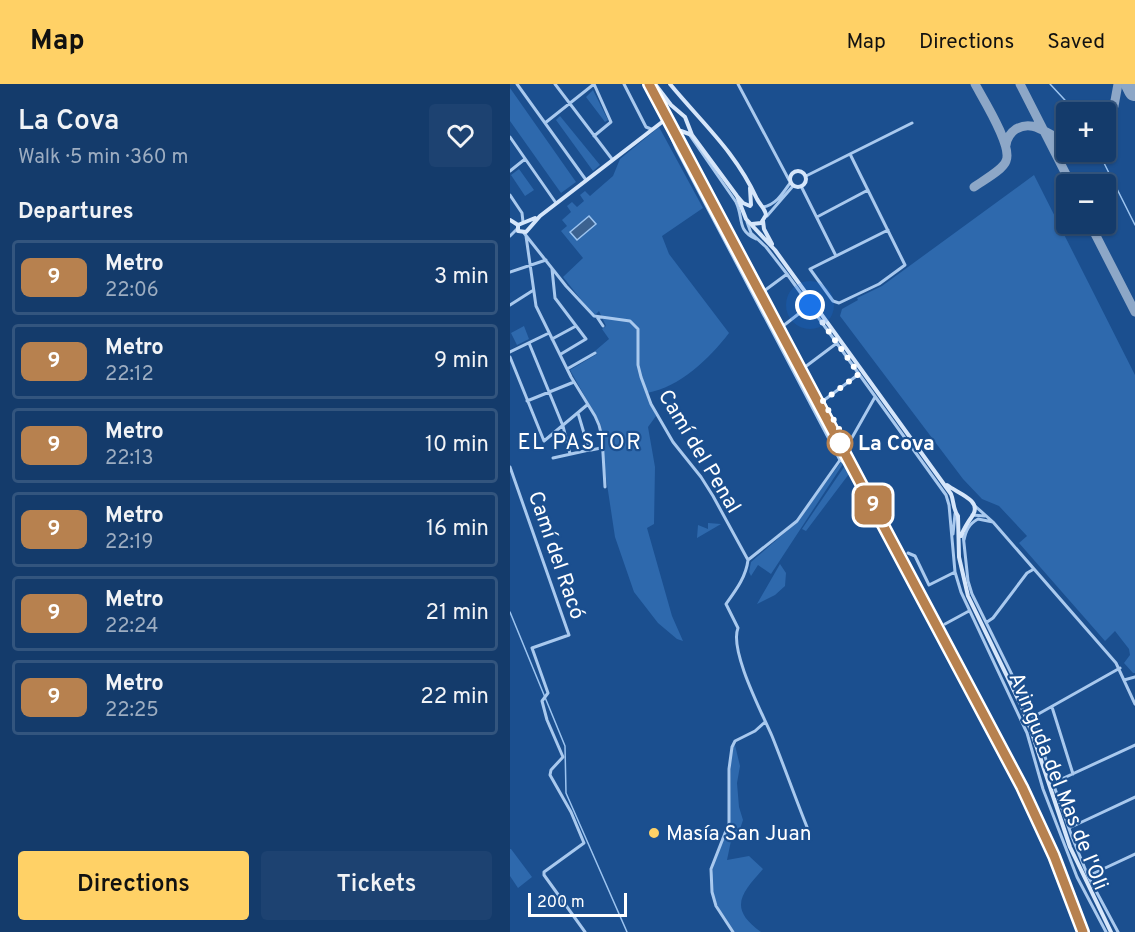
<!DOCTYPE html>
<meta charset="utf-8">
<style>
body{margin:0;font-family:Overpass,sans-serif;background:#1d4271;color:#f1f3f6;height:100vh;display:flex;flex-direction:column;font-size:22px;white-space:nowrap}
*{box-sizing:border-box;margin:0}
p{font-size:20px;color:#9dadc1}
.icon{flex:none;width:33px;height:33px;fill:none;stroke:currentColor;stroke-width:2;stroke-linecap:round;stroke-linejoin:round}
.map{position:relative;flex:1;overflow:hidden}
.panel{display:flex;flex-direction:column;background:#143b6b;width:510px}
.panel>*{flex:none}
.badge{padding:0 12px;border-radius:9px;font-size:21px;line-height:39px}
.buttons{position:absolute;left:546px;top:18px;display:grid;gap:12px}
.buttons a{display:grid;place-items:center;width:60px;height:60px;border-radius:6px;background:#143b6b;box-shadow:0 2px 4px #0004,0 0 0 2px #33557e;font-size:30px}
.scale{position:absolute;left:18px;bottom:15px;width:99px;box-sizing:border-box;padding-left:6px;border:3px solid #fff;border-top:0;font-size:16px;line-height:21px;white-space:nowrap;color:#fff;-webkit-text-stroke:4px #1b4f8f;paint-order:stroke}
.you{position:absolute;width:30px;height:30px;margin:-15px;border:4px solid #fff;border-radius:50%;background:#1a73e8;box-shadow:0 0 0 9px #1a73e833}
.map>.badge{position:absolute;translate:-50% -50%;box-shadow:0 0 0 3px #fff}
h2{padding:0 18px;font-size:22px;line-height:54px}
.round{display:grid;place-items:center;flex:none;width:63px;height:63px;border-radius:6px;background:#1d4271}
.summary{display:flex;align-items:center;justify-content:space-between;height:102px;padding:0 18px}
h1{font-size:28px;font-weight:600;line-height:45px}
.primary-button{display:flex;gap:12px;margin-top:auto;padding:12px 18px}
.primary-button a{flex:1;height:69px;border-radius:6px;background:#ffd166;color:#111;font-size:24px;font-weight:600;line-height:69px;text-align:center}
.primary-button a+a{background:#1d4271;color:#f1f3f6}
ul{padding:0;list-style:none}
li{display:flex;align-items:center;gap:18px;height:75px;margin:0 12px 9px;padding:0 6px;border:3px solid #33557e;border-radius:6px}
li div{flex:1}
li b{display:block;font-size:22px}
li em{font-style:normal}
li .badge{min-width:66px;font-weight:700;text-align:center}
header{display:flex;align-items:center;gap:36px;box-sizing:border-box;height:84px;padding:0 30px;background:#ffd166;color:#111}
header strong{font-size:28px}
nav{display:flex;gap:33px;margin-inline-start:auto;font-size:21px}
main{display:flex;flex:1;min-height:0}
.map>svg:first-child{display:block}
</style>
<header>
<strong>Map</strong>
<nav><a>Map</a><a>Directions</a><a>Saved</a></nav>
</header>
<main>
<section class="panel">
<div class="summary"><div><h1>La Cova</h1><p>Walk · 5 min · 360 m</p></div><a class="round"><svg class="icon" aria-label="heart" viewBox="0 0 24 24"><path d="M12 20l-8-8c-3-5 5-10 8-4 3-6 11-1 8 4z"/></svg></a></div>
<h2>Departures</h2>
<ul>
<li><span class="badge" style="background:#b7814f;color:#fff">9</span><div><b>Metro</b><p>22:06</p></div><em>3 min</em></li>
<li><span class="badge" style="background:#b7814f;color:#fff">9</span><div><b>Metro</b><p>22:12</p></div><em>9 min</em></li>
<li><span class="badge" style="background:#b7814f;color:#fff">9</span><div><b>Metro</b><p>22:13</p></div><em>10 min</em></li>
<li><span class="badge" style="background:#b7814f;color:#fff">9</span><div><b>Metro</b><p>22:19</p></div><em>16 min</em></li>
<li><span class="badge" style="background:#b7814f;color:#fff">9</span><div><b>Metro</b><p>22:24</p></div><em>21 min</em></li>
<li><span class="badge" style="background:#b7814f;color:#fff">9</span><div><b>Metro</b><p>22:25</p></div><em>22 min</em></li>
</ul>
<div class="primary-button"><a>Directions</a><a>Tickets</a></div>
</section>
<div class="map">
<svg width="625" height="848" viewBox="0 0 625 848">
<rect width="100%" height="100%" fill="#1b4f8f"/>
<path fill="#2e69ad" d="M0 4 66 98 51 109 0 37Z
M83 6 98 36 95 38 76 13Z
M50 32 90 81 83 87 46 36Z
M149 43 193 124 152 152 159 170 219 249C199 275 170 303 137 309L146 332 138 343 145 383 144 440 137 444 162 532 173 557 167 555 148 539 124 508 105 453 92 367 91 341 60 286 87 270 85 267 99 255 92 245 96 242 89 227 84 232 53 193 73 174 51 147 57 142 52 136 61 128 57 122 62 118 67 123 74 117 70 111 75 107 80 112 103 92 110 75Z
M9 85 24 106 15 112 1 91Z
M524 91 625 291V589H623L614 579 620 571 619 565 605 547 595 557 509 459 517 452 489 422 472 415 453 395 330 232 332 225 348 216 347 214 372 202Z
M14 242 19 255 7 261 1 249Z
M331 378 342 386 296 447 292 445 334 383 333 380 261 490 248 481 241 492 239 488 241 478 286 439Z
M198 439 211 440 187 454 188 441 198 445Z
M270 480 276 489 275 502 265 511 247 520Z
M225 661 230 682 227 699 229 723 233 736 230 745 222 752 217 776 239 772 253 785C231 810 218 824 251 848H223C203 817 195 803 208 767 212 757 218 747 219 737 221 712 220 688 222 663Z
M0 765H1L22 793 8 804 0 792Z"/>
<path fill="#3c6290" stroke="#9cc4f0" stroke-width="1.5" d="M79 132 86 140 67 156 60 148Z"/>
<g fill="none" stroke-linecap="round" stroke-linejoin="round">
<path stroke="#9cc4f0" stroke-width="1.5" d="M540 0 566 28
M590 71 625 141
M0 528 55 662 56 709 117 848"/>
<path stroke="#8da7c7" stroke-width="9" d="M510 0 561 100
M596 39 604 22 608 0
M496 61C497 54 500 49 506 45 525 34 538 53 556 57
M464 103C472 97 493 86 496 77 503 62 473 15 465 0
M580 140 625 228"/>
<path stroke="#8da7c7" stroke-width="22" d="M622 0 625 6"/>
<path stroke="#a9c9ee" stroke-width="3" d="M7 0 76 96
M45 0 102 75
M84 0 101 38 84 52
M114 0 136 43 141 45
M228 0 279 96
M35 39 84 0
M159 48 166 64 330 376 338 381
M179 50 226 118C234 134 226 146 246 155
M0 53 46 119
M340 70 395 181 369 200 329 219 323 217 300 185 378 146
M0 87 15 75
M296 92 402 39
M291 102 326 172
M0 111 12 129 13 138
M253 123C266 121 273 109 280 99
M257 132 283 102
M307 133 358 106
M237 138 241 149 256 163 277 190 436 411 439 421 445 488 451 508 517 649 533 705 567 793 596 848
M14 149 56 202 84 232 120 237 128 245V281L131 293 141 320 163 358 191 393 203 412 238 476
M0 152 7 145
M16 152 26 222 61 293 85 332 89 341 92 353 95 403
M42 185 45 214 76 255 51 270
M0 188 36 176
M254 207 277 190
M0 221 22 207
M87 233 93 242
M273 242 300 221
M42 255 66 242
M19 259 53 342 60 370
M0 268 39 249
M0 273 34 357 77 321
M295 283 327 259
M57 285 85 269
M349 290 313 317 332 352 339 359 365 313
M17 317 64 298
M81 366 91 364
M43 374 79 366 68 329
M0 383 59 551 22 564 38 609 32 617 37 636 53 673 41 686 40 691 61 728 74 759 34 788V791L75 848
M465 422 483 438 606 579 625 620
M462 431 475 432
M443 450 445 430
M453 450 458 497 462 510 523 633 543 699 562 753 578 792 608 848
M454 456C456 446 459 440 468 435L483 438
M398 469 405 472 419 501 445 488
M238 476C236 493 226 506 216 520L228 544C219 566 252 629 262 652 274 682 285 713 297 743
M238 476 287 437 330 376
M477 538 483 534 517 489 524 485
M435 540 459 527
M614 596 625 593
M542 623 563 690
M523 633 610 584
M543 699 625 661
M559 744 625 713
M578 792 625 770
M223 848 206 822 202 808 201 785 219 739V685L222 663 225 657 245 647 255 638"/>
<path stroke="#d6e6fa" stroke-width="4" d="M145 0 161 21 175 33 182 51 227 112 233 119 240 122
M160 0C193 40 225 67 247 115 250 121 255 124 256 131L251 139 242 140
M152 12C154 17 157 21 157 27 158 37 152 42 163 49L171 47 182 51
M280 95a8 8 0 1 1 16 0a8 8 0 1 1-16 0Z
M240 104 241 121
M227 112 236 135 265 166 441 410C444 417 443 426 448 432L449 473 458 512 511 621 521 646 560 763 601 848
M0 136 8 141
M253 137 254 145 262 160
M8 141V147L16 148 30 132 156 35
M8 141 25 134
M437 401C447 409 472 416 463 431 458 438 454 444 451 452"/>
<defs>
<path id="rail" d="M185 87 512 703 545 773 573 848"/>
</defs>
<use href="#rail" stroke="#fff" stroke-width="4"/>
<use href="#rail" stroke="#1b4f8f" stroke-width="1.5" stroke-dasharray="4.5" stroke-linecap="butt"/>
</g>
<g fill="none" stroke-linecap="round" stroke-linejoin="round">
<defs>
<path id="line" d="M139 0 512 703 544 772 573 848"/>
</defs>
<use href="#line" stroke="#fff" stroke-width="14"/>
<use href="#line" stroke="#b7814f" stroke-width="9"/>
<path stroke="#fff" stroke-width="6" stroke-dasharray="0 10.8" d="M300 221 349 290 313 317 333 352 330 359"/>
</g>
<circle fill="#fff" stroke="#b7814f" stroke-width="3" cx="330" cy="359" r="12"/>
<circle fill="#ffd166" stroke="#1b4f8f" stroke-width="2" cx="144" cy="749" r="6"/>
<g text-anchor="middle" stroke-width="4.5" stroke-linejoin="round" paint-order="stroke">
<g font-size="21" font-weight="bold" fill="#fff" stroke="#1b4f8f" text-anchor="start">
<text x="348" y="366">La Cova</text>
</g>
<g font-size="21" fill="#fff" stroke="#1b4f8f">
<text transform="translate(190 367) rotate(59)" y="7">Camí del Penal</text>
<text transform="translate(47 471) rotate(71)" y="7">Camí del Racó</text>
<text transform="translate(549 697) rotate(68)" y="7">Avinguda del Mas de l'Oli</text>
</g>
<g font-size="21" fill="#fff" stroke="#1b4f8f" text-anchor="start">
<text x="156" y="756">Masía San Juan</text>
</g>
<g font-size="22" letter-spacing="1.5" fill="#fff" stroke="#1b4f8f">
<text x="70" y="365">EL PASTOR</text>
</g>
</g>
</svg>
<div class="buttons">
<a>+</a>
<a>−</a>
</div>
<div class="scale">200 m</div>
<div class="you" style="left:300px;top:221px"></div>
<b class="badge" style="left:363px;top:421px;background:#b7814f;color:#fff">9</b>
</div>
</main>
